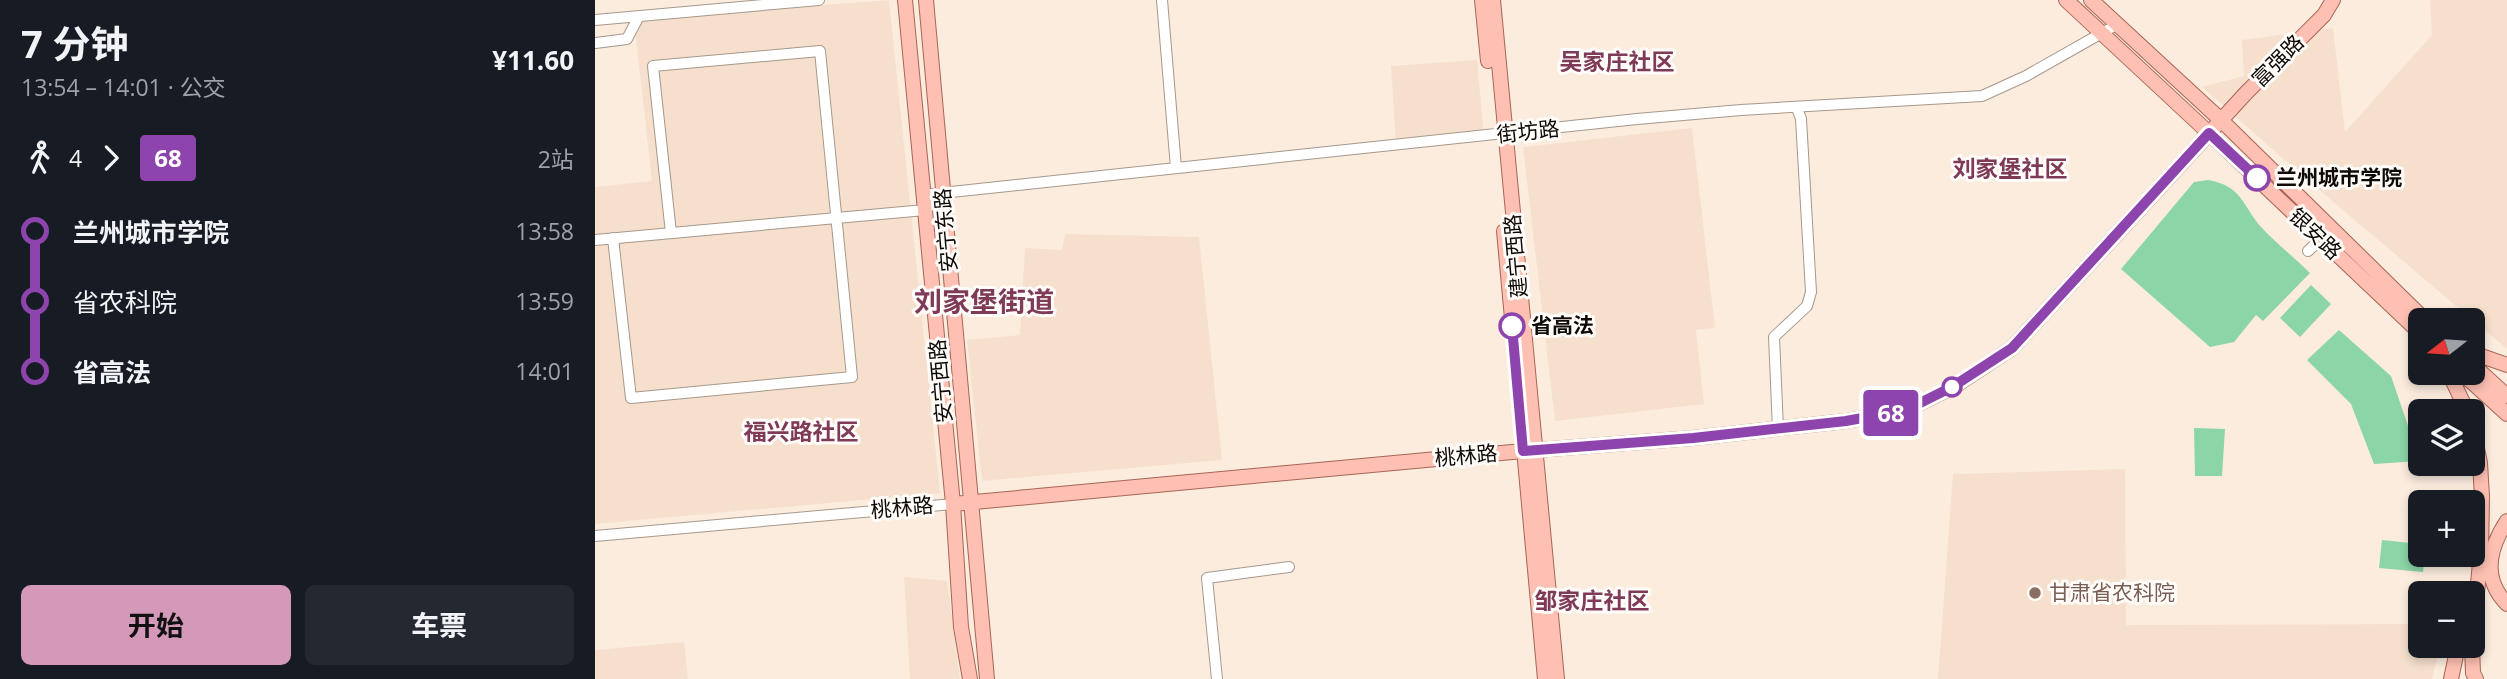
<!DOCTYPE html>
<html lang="zh">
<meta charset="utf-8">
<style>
body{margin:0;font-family:"Open Sans","Noto Sans SC",sans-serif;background:#242831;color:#f1f3f6;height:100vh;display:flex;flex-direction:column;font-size:26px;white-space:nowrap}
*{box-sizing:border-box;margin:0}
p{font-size:23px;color:#9ea1a6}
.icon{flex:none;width:38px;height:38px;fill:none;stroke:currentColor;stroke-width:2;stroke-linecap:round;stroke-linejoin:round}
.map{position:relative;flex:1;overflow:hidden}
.details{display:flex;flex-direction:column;background:#171b24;width:595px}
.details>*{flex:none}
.badge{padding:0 14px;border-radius:5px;font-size:24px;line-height:46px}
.needle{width:46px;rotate:253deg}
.tools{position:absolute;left:1813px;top:308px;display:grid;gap:14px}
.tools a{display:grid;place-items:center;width:77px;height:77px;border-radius:10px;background:#171b24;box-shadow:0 4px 10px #0003;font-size:35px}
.map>.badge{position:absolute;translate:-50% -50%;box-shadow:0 0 0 4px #fff}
.legs{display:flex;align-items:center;gap:10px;height:77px;padding:0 21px;font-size:23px}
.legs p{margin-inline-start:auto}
.summary{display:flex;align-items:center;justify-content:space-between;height:119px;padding:0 21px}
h1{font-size:38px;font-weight:700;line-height:52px}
.primary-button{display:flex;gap:14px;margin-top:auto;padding:14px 21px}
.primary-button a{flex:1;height:80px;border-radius:10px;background:#d498b8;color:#111;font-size:28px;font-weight:700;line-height:80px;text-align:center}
.primary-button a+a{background:#242831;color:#f1f3f6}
ul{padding:0 21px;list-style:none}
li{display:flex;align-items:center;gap:24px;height:70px;font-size:26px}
li i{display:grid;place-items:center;width:10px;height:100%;margin:0 9px;background:currentColor}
li i::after{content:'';width:18px;height:18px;margin:-9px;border:5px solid;border-radius:50%;background:#171b24}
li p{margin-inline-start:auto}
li:first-child i{background:linear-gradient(#0000 50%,currentColor 0)}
li:last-child i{background:linear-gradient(currentColor 50%,#0000 0)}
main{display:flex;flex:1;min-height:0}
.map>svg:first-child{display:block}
</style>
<main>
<section class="details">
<div class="summary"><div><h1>7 分钟</h1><p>13:54 – 14:01 · 公交</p></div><b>¥11.60</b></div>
<div class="legs"><svg class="icon" aria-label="walk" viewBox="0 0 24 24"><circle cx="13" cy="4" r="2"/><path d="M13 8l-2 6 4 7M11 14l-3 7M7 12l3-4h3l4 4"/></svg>4<svg class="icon" aria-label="forward" viewBox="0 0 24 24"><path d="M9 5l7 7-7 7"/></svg><b class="badge" style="background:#8e44ad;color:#fff">68</b><p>2站</p></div>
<ul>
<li><i style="color:#8e44ad"></i><b>兰州城市学院</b><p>13:58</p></li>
<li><i style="color:#8e44ad"></i><span>省农科院</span><p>13:59</p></li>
<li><i style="color:#8e44ad"></i><b>省高法</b><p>14:01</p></li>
</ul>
<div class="primary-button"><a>开始</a><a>车票</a></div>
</section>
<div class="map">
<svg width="1912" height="679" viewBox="0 0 1912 679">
<rect width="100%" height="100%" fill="#fbecde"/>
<path fill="#f6e0cd" d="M294 0 345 493 0 524V187L57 181 39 20Z
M1835 0H1912V349L1709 177 1607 87 1649 76 1647 40 1738 28 1750 132 1837 35Z
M882 60 889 137 801 144 796 66Z
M1097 128 1120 328 1101 330 1109 404 960 421 928 147Z
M470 234 604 237 627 460 387 481 372 340 425 335 430 248 467 250Z
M1530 469 1531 625 1825 624V646H1845L1837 679H1343L1358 474Z
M309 577 352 581 365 679H315Z
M89 642 93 679H0V650Z"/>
<path fill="#8cd5a6" d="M1613 180C1648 186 1647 206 1667 228 1682 244 1700 258 1715 273L1668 321 1661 315 1639 342 1615 347 1526 269 1599 182Z
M1716 285 1736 304 1705 337 1685 318Z
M1744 330 1796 376 1825 461 1779 464 1756 404 1712 360Z
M1599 428 1630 429 1627 476H1600Z
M1787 540 1825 544V555H1830L1828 572 1784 568Z"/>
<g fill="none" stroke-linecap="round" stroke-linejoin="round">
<defs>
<path id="minor" d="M567 0 581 168
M0 20 224 0
M0 43 32 39 44 16
M328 195 1042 119 1146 110 1387 96 1431 76 1521 25
M18 238 36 398 257 377 225 51 58 66 76 233
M0 240 330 210
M1713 251 1726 239
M1183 429 1179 337 1212 306 1216 292 1206 119 1202 108
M0 536 358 504
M622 679 612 578 694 567"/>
<path id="major" d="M310 0 358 504 366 627 375 679
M331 0 392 679
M887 0 893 61
M898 0 962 679
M1471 0 1614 133 1825 333
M1496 0 1627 121 1830 320
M909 231 950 679
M1878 353 1912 365
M1878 365 1912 396
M1854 373 1872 411
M1867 373 1912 414
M358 504 928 451 1098 438 1251 421 1311 410 1358 387 1417 348 1651 93 1729 15 1738 0
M1912 521C1894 548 1887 579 1912 604
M1878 634 1886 553 1887 497
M1877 646 1878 673 1881 679
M1856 679 1863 646"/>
</defs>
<use href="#minor" stroke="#a6988b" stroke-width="12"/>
<use href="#major" stroke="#a86555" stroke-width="16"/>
<use href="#minor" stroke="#fff" stroke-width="10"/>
<use href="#major" stroke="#fdc0b3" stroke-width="14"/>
<defs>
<path id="major-bridge" d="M1878 430 1885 463 1887 497"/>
</defs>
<use href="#major-bridge" stroke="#a86555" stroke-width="16" stroke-linecap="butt"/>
<use href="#major-bridge" stroke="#fdc0b3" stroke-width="14"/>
</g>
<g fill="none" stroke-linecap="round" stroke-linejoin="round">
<defs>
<path id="line-1" d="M917 326 928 451 1098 438 1251 421 1311 410 1357 387 1417 348 1614 133 1662 178"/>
</defs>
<use href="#line-1" stroke="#fff" stroke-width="16"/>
<use href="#line-1" stroke="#8e44ad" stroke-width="10"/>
</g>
<g fill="#fff" stroke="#8e44ad" stroke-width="3.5">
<circle cx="1662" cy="178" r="12"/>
<circle cx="917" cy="326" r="12"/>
<circle cx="1357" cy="387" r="9"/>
</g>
<circle fill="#8d6e63" stroke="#fffcf9" stroke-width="2.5" cx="1440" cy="593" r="7"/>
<g text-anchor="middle" stroke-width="6" stroke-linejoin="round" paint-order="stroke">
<g font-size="21" fill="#0f0a06" stroke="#fffcf9">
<text transform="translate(1683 61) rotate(-45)" y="7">富强路</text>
<text transform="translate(933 132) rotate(-6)" y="7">街坊路</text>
<text transform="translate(351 230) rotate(-95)" y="7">安宁东路</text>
<text transform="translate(1720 234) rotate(44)" y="7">银安路</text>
<text transform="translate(921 256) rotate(-95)" y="7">建宁西路</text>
<text transform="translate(346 381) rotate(-95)" y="7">安宁西路</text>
<text transform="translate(871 456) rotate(-5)" y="7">桃林路</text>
<text transform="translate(307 508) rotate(-5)" y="7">桃林路</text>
</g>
<g font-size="21" font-weight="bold" fill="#0f0a06" stroke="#fffcf9" text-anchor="start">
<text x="1681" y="185">兰州城市学院</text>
<text x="936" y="333">省高法</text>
</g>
<g font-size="21" fill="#785e54" stroke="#fffcf9" text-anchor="start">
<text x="1454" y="600">甘肃省农科院</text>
</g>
<g font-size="23" font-weight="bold" fill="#7e3a57" stroke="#fffcf9">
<text x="1022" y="70">吴家庄社区</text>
<text x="1415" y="177">刘家堡社区</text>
<text x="206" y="440">福兴路社区</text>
<text x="997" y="609">邹家庄社区</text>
</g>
<g font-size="28" font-weight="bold" fill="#7e3a57" stroke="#fffcf9">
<text x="389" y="312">刘家堡街道</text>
</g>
</g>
</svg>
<div class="tools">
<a><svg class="needle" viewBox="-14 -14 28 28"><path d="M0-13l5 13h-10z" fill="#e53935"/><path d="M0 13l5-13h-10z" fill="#9ea1a6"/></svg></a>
<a><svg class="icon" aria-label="layers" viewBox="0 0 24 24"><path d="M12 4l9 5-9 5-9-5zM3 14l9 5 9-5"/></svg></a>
<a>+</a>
<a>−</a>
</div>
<b class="badge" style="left:1296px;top:413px;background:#8e44ad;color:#fff">68</b>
</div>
</main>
